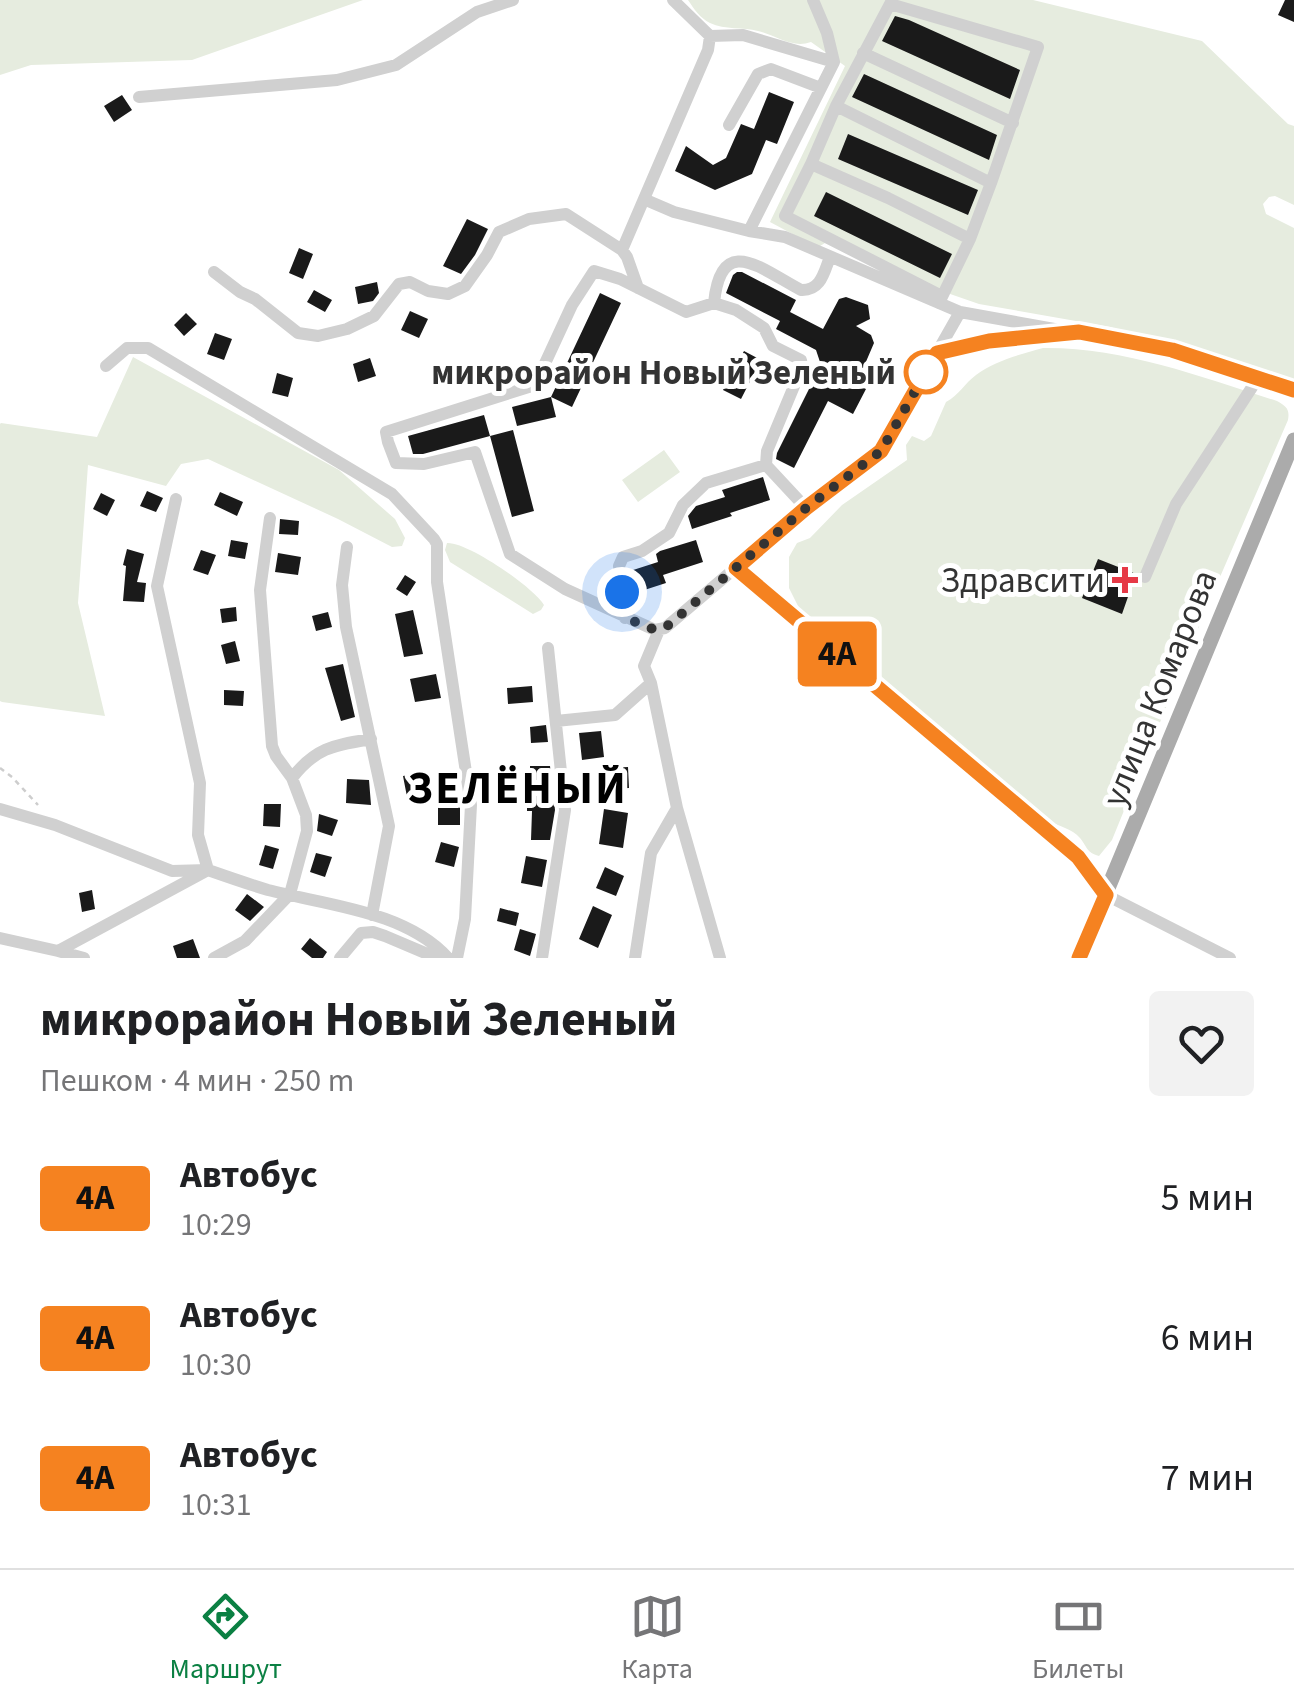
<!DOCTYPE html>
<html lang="ru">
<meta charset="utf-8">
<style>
body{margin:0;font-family:"Source Sans 3",sans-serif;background:#f2f2f2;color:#202124;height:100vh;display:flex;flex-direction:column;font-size:38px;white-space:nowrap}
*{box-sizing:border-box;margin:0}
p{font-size:32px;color:#757577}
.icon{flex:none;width:55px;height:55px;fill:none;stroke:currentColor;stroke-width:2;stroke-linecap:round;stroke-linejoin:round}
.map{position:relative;height:958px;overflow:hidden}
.side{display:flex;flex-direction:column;background:#fff;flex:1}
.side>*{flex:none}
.badge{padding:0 20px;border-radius:8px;font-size:35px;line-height:65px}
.you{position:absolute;width:50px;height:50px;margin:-25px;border:8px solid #fff;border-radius:50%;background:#1a73e8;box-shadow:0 0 0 15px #1a73e833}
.map>.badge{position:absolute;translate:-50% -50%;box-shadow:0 0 0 5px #fff}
.round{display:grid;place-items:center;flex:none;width:105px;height:105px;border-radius:10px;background:#f2f2f2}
.overview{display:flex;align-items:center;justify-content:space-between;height:170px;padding:0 40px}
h1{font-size:48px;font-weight:700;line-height:75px}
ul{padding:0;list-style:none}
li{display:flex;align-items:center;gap:30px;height:140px;padding:0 40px}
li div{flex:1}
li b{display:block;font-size:38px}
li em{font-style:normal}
li .badge{min-width:110px;font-weight:700;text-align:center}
.menu{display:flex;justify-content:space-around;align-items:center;height:140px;border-top:2px solid #e0e0e0;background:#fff;font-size:28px;color:#757577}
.menu a{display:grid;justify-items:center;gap:5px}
.menu .current{color:#0b8043}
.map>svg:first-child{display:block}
</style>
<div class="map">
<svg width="1294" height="958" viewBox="0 0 1294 958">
<rect width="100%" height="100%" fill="#fff"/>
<path fill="#e6ecdf" d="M0 0H363L192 60 31 65 0 75Z
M688 0H1033L1202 41 1288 124 1294 126V205L1275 196 1269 197 1263 204 1266 214 1294 228V380L1110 327 979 304 881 270 825 243 820 246 813 245 770 222 845 66 811 42C792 49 776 35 758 31 743 27 725 30 710 23 700 18 694 9 688 0Z
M1043 348C1124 347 1201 377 1277 401 1286 406 1290 409 1288 420L1207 607 1112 840 1099 856C1086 852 1088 848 1080 838 1072 829 1058 825 1046 821L810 620 800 610 789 588V557L797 543 810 538 842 505 907 460 906 445 912 436 924 441 931 436 946 402C959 395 965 383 976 375 995 361 1021 354 1043 348Z
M133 357 339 470 395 519 405 538 402 546 392 547 338 519 208 459 181 464 166 486 88 465 78 603 105 716 2 702 0 701V424L1 423 97 437Z
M664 450 680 472 638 502 622 480Z
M447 543C468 542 533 587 544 605L541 610 533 614 450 562 445 550Z"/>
<path fill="#1a1a1a" d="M1285 0H1294V22L1278 15Z
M895 16 909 20 1020 70 1010 99 882 41Z
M864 74 997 135 989 160 852 97Z
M769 92 794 102 777 144 766 140 752 174 715 190 675 171 686 146 713 165 726 158 741 124 754 129Z
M122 95 132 110 114 122 104 106Z
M848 134 978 190 968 215 838 159Z
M826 192 952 254 940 278 814 216Z
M467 219 488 229 475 255 461 274 443 266Z
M299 248 313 254 303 279 289 273Z
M737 272H742L796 300 790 312 823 329 839 299 846 297 868 305 870 319 856 326 871 335 874 343 856 385 866 389 853 414 828 401 794 468 776 459 777 453 821 365 816 350 776 329 780 321 726 293 733 275Z
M377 282 379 293 373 301 358 304 355 287Z
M314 290 332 300 325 312 307 302Z
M600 293 621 303 572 407 551 397Z
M410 311 428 319 419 338 401 330Z
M186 313 197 324 184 336 174 325Z
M215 333 232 339 224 360 207 354Z
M744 351 761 360 741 399 723 390Z
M370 358 376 376 358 382 353 364Z
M277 373 293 378 288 397 272 393Z
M551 397 556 417 517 426 512 407Z
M484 415 490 436 423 454H413L408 436Z
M513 430 534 511 512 517 490 436Z
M763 477 770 500 730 513 732 516 692 529 688 516 696 506 725 497 722 490Z
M147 491 163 498 156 512 140 506Z
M220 492 243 502 237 516 214 505Z
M101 493 115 500 107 516 93 509Z
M280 519 299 521 298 535 279 534Z
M231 540 248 543 245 559 228 556Z
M696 540 703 562 663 575 666 583 632 594 630 571 658 562 656 554 660 551Z
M127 549 144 554 137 582 146 583 144 602 123 601 126 566 123 565Z
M201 550 216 555 208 575 193 570Z
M278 553 301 557 298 575 275 572Z
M1098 559 1136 574 1122 614 1082 598Z
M405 575 416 582 407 596 396 589Z
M236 607 237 621 222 623 220 609Z
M413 610 423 654 404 657 395 614Z
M328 612 332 627 316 631 312 616Z
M235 641 240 661 226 664 221 645Z
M343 664 355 717 341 721 325 668Z
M436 674 441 698 415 702 410 679Z
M532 686 533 702 508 704 507 688Z
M224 690 244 691 243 706 224 705Z
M546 725 548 742 531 743 530 727Z
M601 731 604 757 582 760 579 733Z
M530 766H550L555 810 550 840H531L532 811H527V801L531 800Z
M628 767 629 788 609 789 608 768Z
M425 772 430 798 408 802 403 776Z
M347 779 369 780 371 805 346 803Z
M264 804H281L280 827 263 826Z
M438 807H460V825H438Z
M604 809 628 813 623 848 599 844Z
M319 814 338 820 332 836 317 831Z
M441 842 459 847 454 867 435 862Z
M265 845 279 849 273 869 259 865Z
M316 853 332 857 325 877 310 872Z
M526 856 547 860 542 887 521 883Z
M605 867 624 876 616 896 596 888Z
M92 890 95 909 82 912 79 893Z
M247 894 264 907 250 921 235 910Z
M593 906 612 915 598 948 579 939Z
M500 908 519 913 516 926 497 921Z
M520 929 536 934 530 956 514 950Z
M310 938 327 952 323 958H312L301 949Z
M193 939 200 958H177L173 946Z"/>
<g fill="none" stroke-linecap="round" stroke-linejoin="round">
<path stroke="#cdcdcd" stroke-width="2.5" stroke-dasharray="5 5" stroke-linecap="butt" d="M0 768 12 777 38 805"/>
<path stroke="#d0d0d0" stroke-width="12" d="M710 36 743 35 834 62
M863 53 1013 123
M139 97 337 80 396 65 477 12 513 0
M836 106 991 183 970 239 888 198 811 164 836 106 890 4 1038 47 991 183
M729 125 758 74 771 69 821 88
M811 164 785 216 936 293
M646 200 674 212 749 231 785 237 960 312 1172 350 1294 390
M749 231 834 62 827 33 813 0
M622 250 708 50 710 36 673 0
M214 272 240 292 255 299 298 333 318 336 347 329 374 316 399 284 410 282 428 291 448 294 465 286 487 255 499 232 529 219 566 214 622 250 627 257 638 288
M714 303C721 232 761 269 801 290 821 291 824 272 830 257
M939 303 970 239
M937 353 989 341 1063 334
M106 366 127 348H148L392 494 434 539 437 544V582L471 805 465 919 457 958
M806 508 766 465 767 451 802 367 801 360 773 346 764 328 736 310 714 303 686 312 620 279 594 271 572 305 535 385 386 432 388 442 396 463 424 464 475 452 510 554 565 589 655 630 665 628 806 508 881 451 960 312
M347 547 342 585 346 627 389 826 372 915
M736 568 1078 857 1106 895 1230 958
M1145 577 1176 504 1258 378
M625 618 619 566 623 557 642 551 669 533 683 505 706 483 766 465
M556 721 615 715 651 683
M292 778C316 747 335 745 371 739
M677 808 720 958
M0 809 55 825 172 871 208 870 198 835 200 783 157 586 176 499
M0 938 58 951 208 870C228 877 248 884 268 890 326 905 406 911 448 958
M58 951 84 958
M214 958 245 941 290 894 307 831 306 815 292 778 276 756 272 746 260 590 270 518
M340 958 361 933 373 932 385 936 437 958
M542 958 565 810 548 648
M635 958 651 853 677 808 651 683 644 666 659 630"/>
<path stroke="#ababab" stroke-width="15" d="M1079 958 1294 440"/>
</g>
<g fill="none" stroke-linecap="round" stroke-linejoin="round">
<defs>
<path id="line" d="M1079 958 1106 895 1078 857 736 568 806 508 881 451 937 353 989 341 1079 332 1172 350 1294 390"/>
</defs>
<use href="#line" stroke="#fff" stroke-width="22"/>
<use href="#line" stroke="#f58220" stroke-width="15"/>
<path stroke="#333" stroke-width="10" stroke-dasharray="0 18" d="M622 592 626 618 655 630 665 628 806 508 881 451 926 372"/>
</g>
<circle fill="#fff" stroke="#f58220" stroke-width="5" cx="926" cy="372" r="20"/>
<path fill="#e63946" stroke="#fff" stroke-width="4" d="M1120 565h10v10h10v10h-10v10h-10v-10h-10v-10h10z"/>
<g text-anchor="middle" stroke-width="10" stroke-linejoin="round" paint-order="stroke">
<g font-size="35" font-weight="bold" fill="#333" stroke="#fff" text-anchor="end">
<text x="896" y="384">микрорайон Новый Зеленый</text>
</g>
<g font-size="35" fill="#333" stroke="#fff" text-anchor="end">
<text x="1105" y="592">Здравсити</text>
</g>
<g font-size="35" fill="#333" stroke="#fff">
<text transform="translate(1159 688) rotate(-68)" y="12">улица Комарова</text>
</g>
<g font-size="45" font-weight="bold" letter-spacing="2.5" fill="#000" stroke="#fff">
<text x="518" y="803">ЗЕЛЁНЫЙ</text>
</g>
</g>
</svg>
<div class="you" style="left:622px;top:592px"></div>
<b class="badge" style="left:837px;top:654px;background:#f58220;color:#111">4А</b>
</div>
<section class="side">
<div class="overview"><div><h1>микрорайон Новый Зеленый</h1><p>Пешком · 4 мин · 250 m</p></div><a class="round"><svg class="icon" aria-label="heart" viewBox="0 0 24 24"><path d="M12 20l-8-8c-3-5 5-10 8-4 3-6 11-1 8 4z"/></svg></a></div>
<ul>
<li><span class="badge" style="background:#f58220;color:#111">4А</span><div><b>Автобус</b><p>10:29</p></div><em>5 мин</em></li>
<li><span class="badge" style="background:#f58220;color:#111">4А</span><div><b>Автобус</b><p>10:30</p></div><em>6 мин</em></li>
<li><span class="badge" style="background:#f58220;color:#111">4А</span><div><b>Автобус</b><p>10:31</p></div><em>7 мин</em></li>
</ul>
</section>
<nav class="menu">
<a class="current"><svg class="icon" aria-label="directions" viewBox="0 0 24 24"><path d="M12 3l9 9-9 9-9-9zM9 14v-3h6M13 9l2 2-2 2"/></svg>Маршрут</a>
<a><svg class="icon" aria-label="map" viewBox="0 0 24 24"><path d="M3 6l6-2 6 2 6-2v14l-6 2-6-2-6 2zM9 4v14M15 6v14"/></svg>Карта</a>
<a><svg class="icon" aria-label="tickets" viewBox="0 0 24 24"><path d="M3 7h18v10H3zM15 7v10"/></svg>Билеты</a>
</nav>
